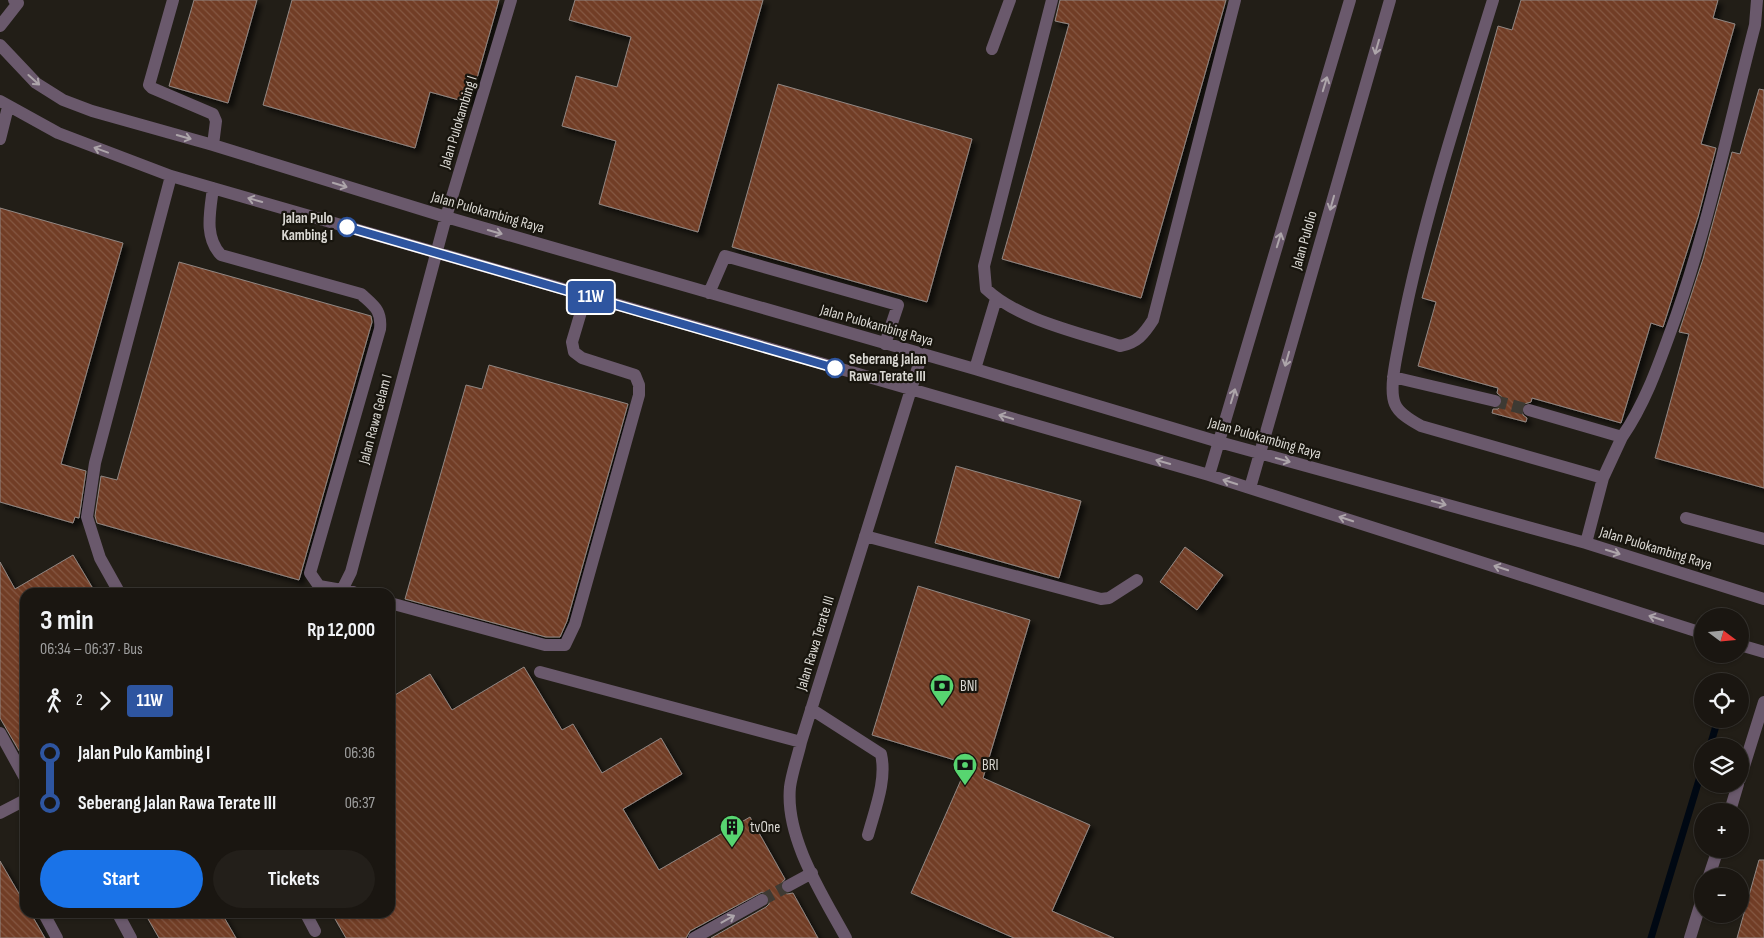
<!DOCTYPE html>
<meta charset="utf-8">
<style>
body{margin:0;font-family:"Sofia Sans Condensed",sans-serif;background:#231f1a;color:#f1f3f6;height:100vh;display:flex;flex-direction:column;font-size:19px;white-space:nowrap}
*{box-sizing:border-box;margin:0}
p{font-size:16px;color:#9f9f9f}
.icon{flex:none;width:28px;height:28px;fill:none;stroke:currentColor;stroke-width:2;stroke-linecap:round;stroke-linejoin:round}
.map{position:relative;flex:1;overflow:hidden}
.sheet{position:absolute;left:20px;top:588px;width:375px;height:330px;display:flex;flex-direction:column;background:#1a1611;border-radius:15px;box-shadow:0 1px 4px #0004,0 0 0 1px #383531}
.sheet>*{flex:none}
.badge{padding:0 10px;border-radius:4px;font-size:18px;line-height:32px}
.needle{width:32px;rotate:106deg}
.buttons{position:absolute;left:1694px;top:608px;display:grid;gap:10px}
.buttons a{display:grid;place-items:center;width:55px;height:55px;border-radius:50%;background:#1a1611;box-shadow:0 1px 4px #0004,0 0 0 1px #383531;font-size:25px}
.map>.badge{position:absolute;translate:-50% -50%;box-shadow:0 0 0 2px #fff}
.legs{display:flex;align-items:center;gap:8px;height:55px;padding:0 20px;font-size:16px}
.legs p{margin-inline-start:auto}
.head{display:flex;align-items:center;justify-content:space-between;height:85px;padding:0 20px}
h1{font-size:28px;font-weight:700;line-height:38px}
.cta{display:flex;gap:10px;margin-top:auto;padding:10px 20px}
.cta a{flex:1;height:58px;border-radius:30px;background:#1a73e8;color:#fff;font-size:20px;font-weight:700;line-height:58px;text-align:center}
.cta a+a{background:#231f1a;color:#f1f3f6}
ul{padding:0 20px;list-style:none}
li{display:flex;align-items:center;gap:18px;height:50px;font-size:19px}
li i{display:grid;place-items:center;width:8px;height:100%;margin:0 6px;background:currentColor}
li i::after{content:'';width:12px;height:12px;margin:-6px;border:4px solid;border-radius:50%;background:#1a1611}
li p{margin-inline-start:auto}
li:first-child i{background:linear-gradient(#0000 50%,currentColor 0)}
li:last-child i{background:linear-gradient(currentColor 50%,#0000 0)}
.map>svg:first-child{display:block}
</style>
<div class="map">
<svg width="1764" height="938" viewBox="0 0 1764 938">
<defs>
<pattern id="building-back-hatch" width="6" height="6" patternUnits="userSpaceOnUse" patternTransform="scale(1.25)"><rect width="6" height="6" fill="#713d25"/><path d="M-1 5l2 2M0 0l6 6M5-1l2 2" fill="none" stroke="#855844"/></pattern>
<filter id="shadow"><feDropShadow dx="4.5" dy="4.5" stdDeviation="2.5" flood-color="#0009"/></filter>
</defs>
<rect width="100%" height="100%" fill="#221e17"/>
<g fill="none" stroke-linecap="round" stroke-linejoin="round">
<path stroke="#000813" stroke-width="7" d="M1710 746 1718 719
M1651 938 1702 770"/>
</g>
<path fill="url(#building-back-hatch)" stroke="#918783" filter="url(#shadow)" d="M194 0H257L228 103 169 86Z
M292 0H499L470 103 430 92 415 148 263 105Z
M575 0H763L698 232 599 204 616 141 562 126 576 76 617 87 631 37 569 20Z
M1060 0H1226L1141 298 1002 259 1069 24 1055 21Z
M1521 0H1718L1713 18 1735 24 1701 144 1716 148 1698 217 1663 327 1651 323 1621 423 1532 398 1531 402 1524 404 1521 408 1523 415 1527 418 1526 422 1492 413 1493 409H1498L1503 403V398L1497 393 1498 388 1418 366 1436 302 1422 298 1498 26 1512 30Z
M778 84 972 139 927 302 732 247Z
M1759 89 1764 90V488L1655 458 1689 334 1679 332 1703 259 1732 152 1740 154Z
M0 208 123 243 61 464 86 471 79 518 75 517 73 523 0 502Z
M179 262 371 316 372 322 299 580 97 523 95 516 101 476 117 480Z
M489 365 628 404 567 621 560 637H546L405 599 466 385 482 389Z
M956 466 1081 501 1059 578 935 543Z
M1185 547 1223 575 1197 610 1160 582Z
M73 555 95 592H25V761L0 718V562L15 589Z
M918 586 1030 620 983 778 1090 825 1052 911 1114 938H1014L911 893 968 764 872 735Z
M524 667 562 730 573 724 602 773 661 738 682 774 623 809 659 870 750 817 785 879 780 885 781 890 787 894 793 893 818 938H711L766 907 769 904V896L762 892 690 931 686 938H346L331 912H390V698L430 674 452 710Z
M1759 860H1764V938H1737Z
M0 861 25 904V912H30L45 938H0Z
M144 912H221L236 938H159Z"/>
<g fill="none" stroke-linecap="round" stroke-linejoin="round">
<path stroke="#3e3a33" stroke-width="12" stroke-dasharray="12 6" stroke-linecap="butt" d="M1495 401 1529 410
M762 900 788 886"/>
<path stroke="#6a596c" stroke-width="12" d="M173 0 149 85 152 88 213 114 216 121 213 145
M1052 0 984 266 986 289C1019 320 1077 332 1120 346 1137 343 1144 334 1153 320L1235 0
M1493 0C1459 110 1423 220 1401 333 1398 351 1388 388 1395 404 1399 414 1412 421 1421 426L1603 478 1586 543
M0 26 18 3 14 0
M0 45 36 83 63 100 92 111 213 145 446 217 975 369 1219 442 1586 543 1764 599
M992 49 1010 0
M0 101 58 133 171 176 1209 475 1702 633
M0 139 8 107
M213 188C210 212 204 237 221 255L361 294C374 306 382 310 380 329L310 573 319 586 353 592
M709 293 725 256 898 305 885 344
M975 369 996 299
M1393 377 1495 401
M1529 410 1622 437 1603 478
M1622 437C1644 405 1657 369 1670 333 1707 233 1728 128 1755 25L1757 0
M1209 475 1350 0
M1250 488 1390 0
M1686 518 1764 539
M865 536 1101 599 1109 598 1137 580
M119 592 100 558 87 517 95 463 171 176
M341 592 351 572 446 217 511 0
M390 603 545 645H565L575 624 639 395V385L635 375 582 358 574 352 572 342 586 295
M1740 645 1764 652
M540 672 801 742
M811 709 881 754C887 780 875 809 868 835
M0 733 25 778
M1740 779 1764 702
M1730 811 1738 784
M0 813 25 800
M1709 876 1718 849
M788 886 812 873
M43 912 57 938
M117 912 131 938
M305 912 315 931
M694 938 762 900
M846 938C822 894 785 838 790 787 792 772 798 756 801 742L922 354
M1690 938 1702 899"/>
</g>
<defs><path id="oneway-shaft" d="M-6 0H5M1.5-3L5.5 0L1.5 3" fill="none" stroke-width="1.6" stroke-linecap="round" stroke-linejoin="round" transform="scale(1.25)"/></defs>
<g stroke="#ada5aa">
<use href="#oneway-shaft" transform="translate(1377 47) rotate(106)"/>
<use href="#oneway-shaft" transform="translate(34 80) rotate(42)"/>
<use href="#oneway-shaft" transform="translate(1325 84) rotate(-73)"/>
<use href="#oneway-shaft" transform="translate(184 137) rotate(16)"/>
<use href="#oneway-shaft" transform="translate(101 150) rotate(-160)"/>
<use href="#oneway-shaft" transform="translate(340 185) rotate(17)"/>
<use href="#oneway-shaft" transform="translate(255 200) rotate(-164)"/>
<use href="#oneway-shaft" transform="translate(1332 203) rotate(106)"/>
<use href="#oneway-shaft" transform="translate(495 232) rotate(16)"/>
<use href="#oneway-shaft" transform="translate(1279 240) rotate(-73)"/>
<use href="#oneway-shaft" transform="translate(1287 359) rotate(106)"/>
<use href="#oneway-shaft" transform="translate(1233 396) rotate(-73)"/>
<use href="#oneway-shaft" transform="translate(1006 417) rotate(-164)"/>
<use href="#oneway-shaft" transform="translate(1283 460) rotate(15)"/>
<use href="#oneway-shaft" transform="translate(1163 462) rotate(-164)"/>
<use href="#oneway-shaft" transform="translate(1230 482) rotate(-162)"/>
<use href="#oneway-shaft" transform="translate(1439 503) rotate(15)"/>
<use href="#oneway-shaft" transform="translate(1346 519) rotate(-162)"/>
<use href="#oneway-shaft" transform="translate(1613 552) rotate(17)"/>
<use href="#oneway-shaft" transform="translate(1501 568) rotate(-162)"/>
<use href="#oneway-shaft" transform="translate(1656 618) rotate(-162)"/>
<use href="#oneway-shaft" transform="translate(728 919) rotate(-29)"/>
</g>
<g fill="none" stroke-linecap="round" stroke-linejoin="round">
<defs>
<path id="line-1" d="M347 227 835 368"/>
</defs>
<use href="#line-1" stroke="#fff" stroke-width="11"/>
<use href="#line-1" stroke="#2e55a0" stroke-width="8"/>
</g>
<defs>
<symbol id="bank-pin" viewBox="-11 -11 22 30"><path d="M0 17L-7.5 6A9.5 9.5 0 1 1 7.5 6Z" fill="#57d570" stroke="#18150e"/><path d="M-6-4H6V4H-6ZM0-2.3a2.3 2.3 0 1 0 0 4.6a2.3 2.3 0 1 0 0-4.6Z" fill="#111"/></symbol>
<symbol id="building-pin" viewBox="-11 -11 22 30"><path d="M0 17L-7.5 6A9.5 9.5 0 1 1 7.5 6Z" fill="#57d570" stroke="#18150e"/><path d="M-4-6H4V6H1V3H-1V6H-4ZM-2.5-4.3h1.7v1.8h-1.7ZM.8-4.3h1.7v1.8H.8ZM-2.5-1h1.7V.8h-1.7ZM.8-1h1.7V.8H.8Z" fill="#111"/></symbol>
</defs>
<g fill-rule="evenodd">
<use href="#bank-pin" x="928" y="672" width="28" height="38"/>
<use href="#bank-pin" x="951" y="751" width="28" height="38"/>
<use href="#building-pin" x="718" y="813" width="28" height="38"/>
</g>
<g fill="#fff" stroke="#2e55a0" stroke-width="2.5">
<circle cx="347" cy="227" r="9"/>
<circle cx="835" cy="368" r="9"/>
</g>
<g text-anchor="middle" stroke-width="4.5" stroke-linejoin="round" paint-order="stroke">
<g font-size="15" fill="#dad8d3" stroke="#18150e">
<text transform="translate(458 122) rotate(-73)" y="5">Jalan Pulokambing I</text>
<text transform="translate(488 212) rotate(16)" y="5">Jalan Pulokambing Raya</text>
<text transform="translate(1304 240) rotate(-74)" y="5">Jalan Pulolio</text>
<text transform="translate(877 325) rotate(16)" y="5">Jalan Pulokambing Raya</text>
<text transform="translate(375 419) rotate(-75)" y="5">Jalan Rawa Gelam I</text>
<text transform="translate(1265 438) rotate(16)" y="5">Jalan Pulokambing Raya</text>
<text transform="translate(1656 548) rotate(17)" y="5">Jalan Pulokambing Raya</text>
<text transform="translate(815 643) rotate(-73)" y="5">Jalan Rawa Terate III</text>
</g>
<g font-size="15" font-weight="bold" fill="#dad8d3" stroke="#18150e" text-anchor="end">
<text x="333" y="223">Jalan Pulo<tspan x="333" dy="17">Kambing I</tspan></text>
<text x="849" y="364" text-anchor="start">Seberang Jalan<tspan x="849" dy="17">Rawa Terate III</tspan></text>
</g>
<g font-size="15" fill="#dad8d3" stroke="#18150e" text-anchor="start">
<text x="960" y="691">BNI</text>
<text x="982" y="770">BRI</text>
<text x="750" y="832">tvOne</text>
</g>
</g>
</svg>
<div class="buttons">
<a><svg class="needle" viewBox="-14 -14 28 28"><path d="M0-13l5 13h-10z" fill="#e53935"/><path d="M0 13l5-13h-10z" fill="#9f9f9f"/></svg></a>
<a><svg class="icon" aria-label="locate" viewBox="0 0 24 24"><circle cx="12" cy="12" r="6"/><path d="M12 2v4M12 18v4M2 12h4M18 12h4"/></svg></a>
<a><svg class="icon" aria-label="layers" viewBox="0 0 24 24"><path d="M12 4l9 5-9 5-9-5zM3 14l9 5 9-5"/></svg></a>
<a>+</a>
<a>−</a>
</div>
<b class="badge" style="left:591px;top:297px;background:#2e55a0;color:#fff">11W</b>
<section class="sheet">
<div class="head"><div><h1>3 min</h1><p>06:34 – 06:37 · Bus</p></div><b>Rp 12,000</b></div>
<div class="legs"><svg class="icon" aria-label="walk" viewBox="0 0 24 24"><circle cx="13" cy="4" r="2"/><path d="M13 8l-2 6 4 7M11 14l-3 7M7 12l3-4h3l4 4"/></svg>2<svg class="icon" aria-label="forward" viewBox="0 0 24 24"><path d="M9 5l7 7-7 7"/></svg><b class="badge" style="background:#2e55a0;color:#fff">11W</b></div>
<ul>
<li><i style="color:#2e55a0"></i><b>Jalan Pulo Kambing I</b><p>06:36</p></li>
<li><i style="color:#2e55a0"></i><b>Seberang Jalan Rawa Terate III</b><p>06:37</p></li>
</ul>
<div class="cta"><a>Start</a><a>Tickets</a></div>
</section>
</div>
